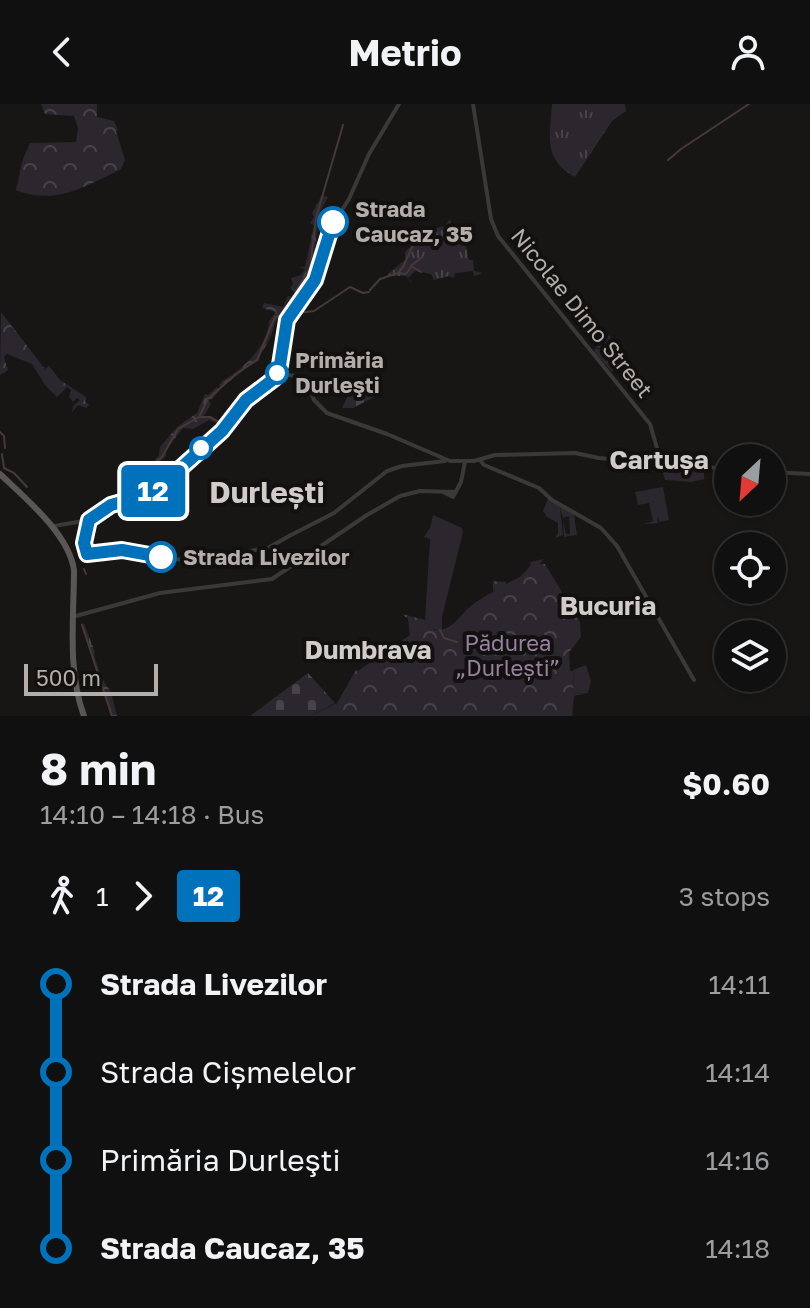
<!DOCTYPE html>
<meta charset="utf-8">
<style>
body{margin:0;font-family:"Golos Text",sans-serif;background:#1e1e1e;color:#f1f3f6;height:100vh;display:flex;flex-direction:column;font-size:30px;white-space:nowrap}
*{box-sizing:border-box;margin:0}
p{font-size:26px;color:#9c9d9f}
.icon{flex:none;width:44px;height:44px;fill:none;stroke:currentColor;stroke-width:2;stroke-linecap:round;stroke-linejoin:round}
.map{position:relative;height:612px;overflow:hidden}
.details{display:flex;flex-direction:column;background:#111010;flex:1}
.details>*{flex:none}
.badge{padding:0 16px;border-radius:6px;font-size:28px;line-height:52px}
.needle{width:52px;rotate:206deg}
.tools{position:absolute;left:714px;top:340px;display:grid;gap:16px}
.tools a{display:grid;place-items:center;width:72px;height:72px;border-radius:50%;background:#111010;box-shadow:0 2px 6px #0004,0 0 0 2px #303030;font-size:40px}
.scale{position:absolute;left:24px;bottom:20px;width:134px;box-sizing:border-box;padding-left:8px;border:4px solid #b5ada8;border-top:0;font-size:22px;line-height:28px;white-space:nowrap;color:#b5ada8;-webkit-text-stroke:6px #121110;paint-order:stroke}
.map>.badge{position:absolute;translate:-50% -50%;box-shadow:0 0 0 4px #fff}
.legs{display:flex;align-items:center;gap:12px;height:88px;padding:0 40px;font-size:26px}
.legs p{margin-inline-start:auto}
.summary{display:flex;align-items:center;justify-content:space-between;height:136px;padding:0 40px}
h1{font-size:44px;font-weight:700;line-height:60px}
ul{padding:0 40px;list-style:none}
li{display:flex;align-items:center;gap:28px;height:88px;font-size:30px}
li i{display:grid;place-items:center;width:12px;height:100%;margin:0 10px;background:currentColor}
li i::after{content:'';width:20px;height:20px;margin:-10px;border:6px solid;border-radius:50%;background:#111010}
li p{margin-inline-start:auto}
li:first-child i{background:linear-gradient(#0000 50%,currentColor 0)}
li:last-child i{background:linear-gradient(currentColor 50%,#0000 0)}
header{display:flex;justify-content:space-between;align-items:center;height:104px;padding:0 40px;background:#111010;font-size:36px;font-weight:700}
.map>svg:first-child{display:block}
</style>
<header><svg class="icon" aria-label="back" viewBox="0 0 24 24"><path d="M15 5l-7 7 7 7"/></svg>Metrio<svg class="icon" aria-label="person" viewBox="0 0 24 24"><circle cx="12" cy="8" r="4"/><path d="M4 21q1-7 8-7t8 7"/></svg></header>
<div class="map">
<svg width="810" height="612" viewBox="0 0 810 612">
<defs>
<pattern id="grass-tufts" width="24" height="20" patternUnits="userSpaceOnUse" patternTransform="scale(2)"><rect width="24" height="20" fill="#2c262e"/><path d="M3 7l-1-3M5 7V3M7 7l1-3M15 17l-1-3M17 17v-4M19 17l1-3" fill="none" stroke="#484349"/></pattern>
<pattern id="forest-crowns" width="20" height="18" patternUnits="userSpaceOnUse" patternTransform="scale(2)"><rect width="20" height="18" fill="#2c262e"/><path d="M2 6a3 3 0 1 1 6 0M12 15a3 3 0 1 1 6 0" fill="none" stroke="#484349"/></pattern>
<pattern id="wetland-marsh" width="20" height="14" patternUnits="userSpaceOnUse" patternTransform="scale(2)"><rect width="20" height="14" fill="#2c262e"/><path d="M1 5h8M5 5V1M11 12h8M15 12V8" fill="none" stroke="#484349"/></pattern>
<pattern id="cemetery-stones" width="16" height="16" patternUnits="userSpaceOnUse" patternTransform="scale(2)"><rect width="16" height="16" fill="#2c262e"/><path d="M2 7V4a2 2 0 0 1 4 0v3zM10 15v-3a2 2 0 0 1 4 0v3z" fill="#484349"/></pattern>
</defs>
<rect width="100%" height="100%" fill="#171615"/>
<path fill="url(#grass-tufts)" d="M552 0H625L626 7 612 17 575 73C543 56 550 33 552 0Z
M450 115 454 131 463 130 469 156H473L474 167 483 169 474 172 473 167 455 169 454 174 449 172 434 176 431 170 415 167 408 174 412 178V179L406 172H389L388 170 405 156V148L410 143 420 141 423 123 429 126 445 122Z"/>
<path fill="url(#forest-crowns)" d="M41 0H97V13L114 17 118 26 116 27 125 56 121 65C87 82 54 102 16 86L23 55 30 39 76 38 78 24 74 12 45 10Z
M322 91 328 93 320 108 312 164 318 167 311 165 293 193 298 198 294 202 289 199 287 202 292 205 287 213 280 212C272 221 274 228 268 238 264 246 260 248 259 257L254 258 221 284 219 282 222 277C243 266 269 240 269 217L276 208 262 204 264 199 283 203 288 192 291 193 295 188 290 184 293 180 291 174 301 171 305 165 299 163H305L314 121 310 119 314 113 312 109Z
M1 208 45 265 49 262 60 276 86 293 85 297 89 301 86 304 78 301 72 308 73 302 80 296 77 294 73 298 69 293 71 286 67 283 57 293 45 281 32 260 7 250 4 253 8 266 0 271Z
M217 283 220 286 213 294 208 296 211 300 204 312 225 319 223 322 209 316 193 325 183 324 166 346V352L152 365 148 364 159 351 160 343 177 323 197 309 205 290 208 291Z
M544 455 539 460H545L580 518 581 533 569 548 570 567H573L574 590 589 589 574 592 572 612H310L337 599 356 566 358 567 410 531 408 515 402 510 425 516 434 526C454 527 457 513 471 502 477 497 485 492 493 488L496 485 493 487V477L506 478V480L520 473 531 461 530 458Z"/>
<path fill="url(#wetland-marsh)" d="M81 519 84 520 95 548 94 552 102 575 111 588 117 612H111Z"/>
<path fill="url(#cemetery-stones)" d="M360 276 371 285 374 293 353 304H342L354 279Z
M308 569 335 599 310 612H250Z"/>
<path fill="#2c262e" d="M600 229 611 232 606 248 619 252 625 258 612 268 594 248 595 244 601 246 596 243Z
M678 361 704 364V375L691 378 665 376 662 366 677 365Z
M663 383 669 416 660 418 657 413 658 419 643 420 653 417 649 399 638 401 635 388Z
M548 395 574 410 577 431 564 433 563 416 566 430H570L569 412 563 414 560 405 563 431 555 434 558 429V419L547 413 543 407Z
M433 411 462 424 463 428 442 513V527L430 524 425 516 430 435 424 433 430 424Z
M586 561 591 577 588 589 574 590 573 566Z"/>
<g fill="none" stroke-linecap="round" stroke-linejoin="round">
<path stroke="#463937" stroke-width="2" d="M668 56 681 45 749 0
M411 162 422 153
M413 163 421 168
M398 169 406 170 411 163
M370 186 380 175 398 169 403 163 414 139 427 135
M284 211 314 207 350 183 363 189 369 188
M199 313H210L223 320
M0 328 4 332 5 344
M2 350 4 364 14 369 27 383
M150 363 162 353 178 325 199 313 208 295 236 270 257 256 275 213 282 211 310 164 316 114 343 21
M84 465 86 470
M82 521 112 612
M440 526 444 534 457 538"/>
<path stroke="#3b3936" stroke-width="4" d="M473 0 491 115 498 132 650 320 661 358
M275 274 289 213 315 176 331 123 349 95 369 50 399 0
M480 356 484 361 539 384 552 396 601 424 617 442 694 576
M772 368 810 370
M443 388 453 393 461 378 465 358
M89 416 85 447 88 450 134 447 170 455 194 456 268 444 291 431
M54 422 89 416 111 401 155 386 219 329 249 294 275 274 287 271 297 272 306 276 314 296 327 309 387 330 450 357H474L495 351 575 349 599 354 728 365
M291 431 334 409 387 367 402 362 445 357
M72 513 160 489 272 475 367 411 400 392 420 387 456 388"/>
<path stroke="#5a5653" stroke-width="6" d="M0 370C25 394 69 430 74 466 74 513 67 566 84 612"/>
</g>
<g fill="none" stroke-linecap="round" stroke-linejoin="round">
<defs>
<path id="line-1" d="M161 453 122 446 87 450 84 439 89 416 111 401 146 391 164 379 222 327 246 296 275 274 280 261 287 216 315 176 333 118"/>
</defs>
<use href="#line-1" stroke="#fff" stroke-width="18"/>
<use href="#line-1" stroke="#0072bc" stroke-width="12"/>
</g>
<g fill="#fff" stroke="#0072bc" stroke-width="4">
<circle cx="333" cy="118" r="14"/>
<circle cx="277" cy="269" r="10"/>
<circle cx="201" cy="344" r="10"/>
<circle cx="161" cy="453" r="14"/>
</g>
<g text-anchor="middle" stroke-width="8" stroke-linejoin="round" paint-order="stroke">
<g font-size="22" font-weight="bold" fill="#b5ada8" stroke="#121110" text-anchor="start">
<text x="355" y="113">Strada<tspan x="355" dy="25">Caucaz, 35</tspan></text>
<text x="295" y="264">Primăria<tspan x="295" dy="25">Durleşti</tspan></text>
<text x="183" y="461">Strada Livezilor</text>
</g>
<g font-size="22" fill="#b5ada8" stroke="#121110">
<text transform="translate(582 209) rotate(51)" y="8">Nicolae Dimo Street</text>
</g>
<g font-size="22" fill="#97819e" stroke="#121110">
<text x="508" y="547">Pădurea<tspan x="508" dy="25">„Durlești”</tspan></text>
</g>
<g font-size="26" font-weight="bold" fill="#d2ccc9" stroke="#121110">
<text x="659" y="365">Cartușa</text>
<text x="608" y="511">Bucuria</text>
<text x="368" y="555">Dumbrava</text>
</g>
<g font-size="30" font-weight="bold" fill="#d2ccc9" stroke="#121110">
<text x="267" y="399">Durlești</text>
</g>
</g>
</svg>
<div class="tools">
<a><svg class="needle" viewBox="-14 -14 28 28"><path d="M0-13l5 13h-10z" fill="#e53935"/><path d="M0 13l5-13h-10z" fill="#9c9d9f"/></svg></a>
<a><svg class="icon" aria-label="locate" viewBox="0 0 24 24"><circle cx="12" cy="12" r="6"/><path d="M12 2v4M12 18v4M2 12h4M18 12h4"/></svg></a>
<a><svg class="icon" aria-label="layers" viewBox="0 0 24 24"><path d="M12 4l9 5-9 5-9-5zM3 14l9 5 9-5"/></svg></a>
</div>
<div class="scale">500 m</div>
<b class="badge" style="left:153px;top:387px;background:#0072bc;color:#fff">12</b>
</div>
<section class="details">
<div class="summary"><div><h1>8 min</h1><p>14:10 – 14:18 · Bus</p></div><b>$0.60</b></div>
<div class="legs"><svg class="icon" aria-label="walk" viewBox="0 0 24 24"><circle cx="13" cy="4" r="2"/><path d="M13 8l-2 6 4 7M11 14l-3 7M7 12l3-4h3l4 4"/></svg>1<svg class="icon" aria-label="forward" viewBox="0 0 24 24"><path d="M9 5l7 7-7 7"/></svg><b class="badge" style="background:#0072bc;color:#fff">12</b><p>3 stops</p></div>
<ul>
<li><i style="color:#0072bc"></i><b>Strada Livezilor</b><p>14:11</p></li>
<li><i style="color:#0072bc"></i><span>Strada Cișmelelor</span><p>14:14</p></li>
<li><i style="color:#0072bc"></i><span>Primăria Durleşti</span><p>14:16</p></li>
<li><i style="color:#0072bc"></i><b>Strada Caucaz, 35</b><p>14:18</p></li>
</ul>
</section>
